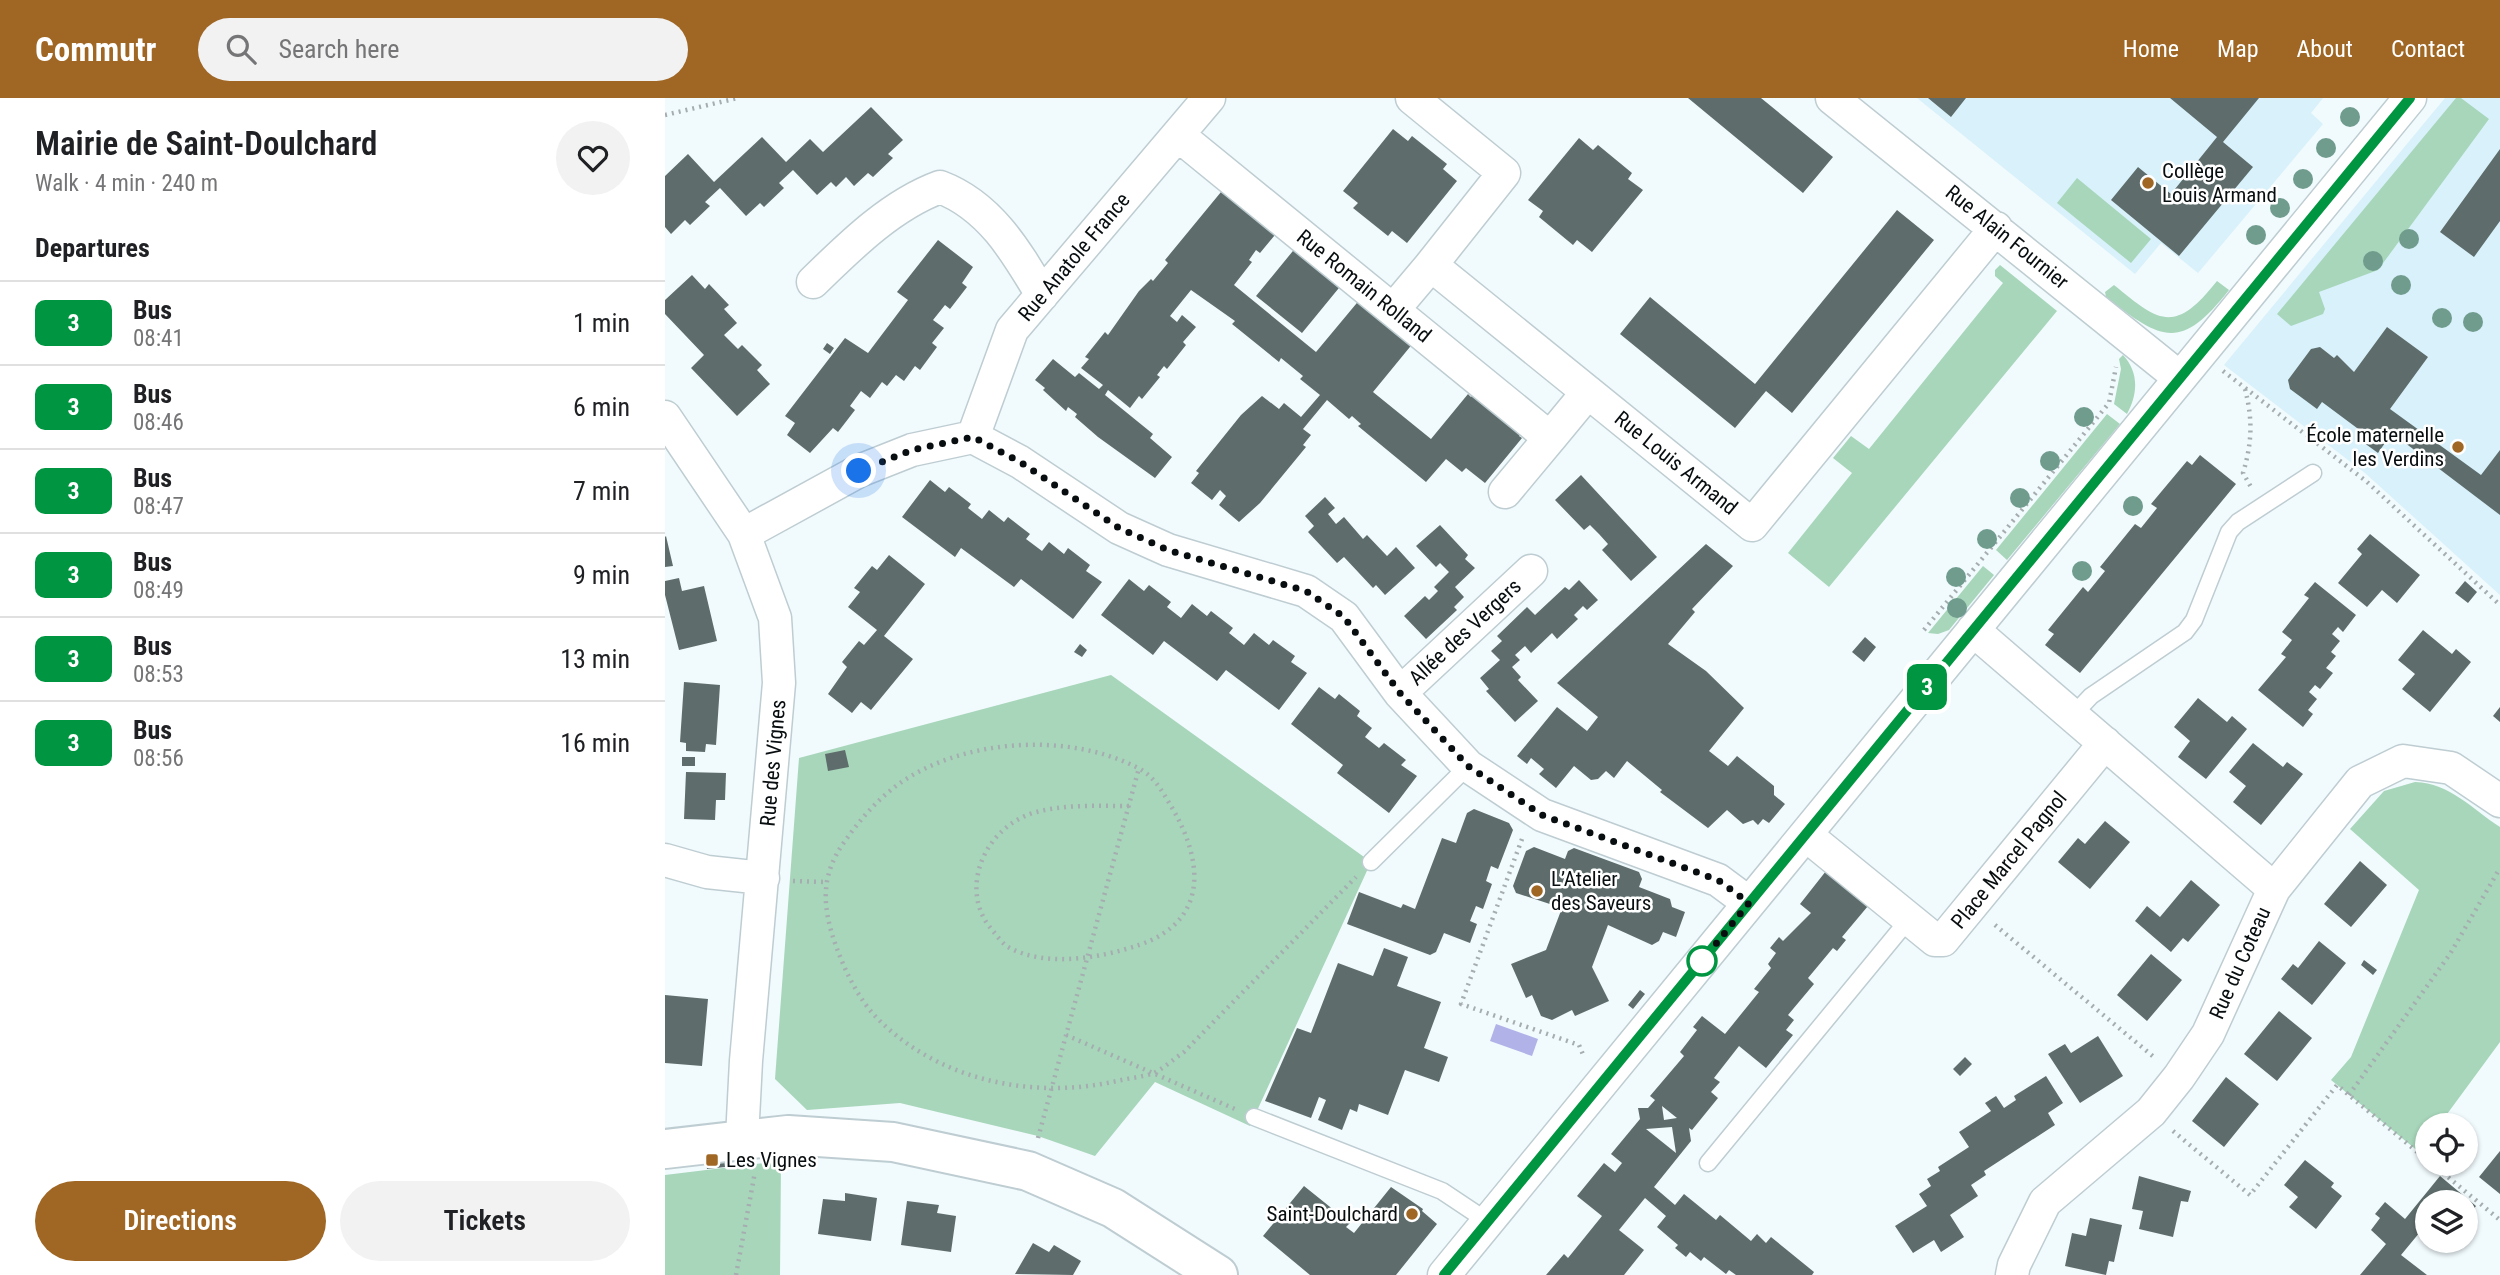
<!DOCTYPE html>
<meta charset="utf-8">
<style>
body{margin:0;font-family:"Roboto Condensed",sans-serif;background:#f2f2f2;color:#202124;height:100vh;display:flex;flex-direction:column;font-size:26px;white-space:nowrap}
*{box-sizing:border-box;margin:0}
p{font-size:23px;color:#757577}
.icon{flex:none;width:38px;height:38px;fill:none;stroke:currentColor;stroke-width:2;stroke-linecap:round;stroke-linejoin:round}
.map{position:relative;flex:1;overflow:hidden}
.side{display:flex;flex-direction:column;background:#fff;width:665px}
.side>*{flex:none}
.badge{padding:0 14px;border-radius:10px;font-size:24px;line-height:46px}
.controls{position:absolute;left:1750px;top:1015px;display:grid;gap:14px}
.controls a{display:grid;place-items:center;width:63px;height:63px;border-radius:50%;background:#fff;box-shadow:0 2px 5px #0004;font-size:35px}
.you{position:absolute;width:35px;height:35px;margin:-18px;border:5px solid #fff;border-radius:50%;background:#1a73e8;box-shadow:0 0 0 10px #1a73e833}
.map>.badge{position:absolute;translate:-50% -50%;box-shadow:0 0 0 4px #fff}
h2{padding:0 35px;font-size:26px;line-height:63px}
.round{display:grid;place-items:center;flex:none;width:74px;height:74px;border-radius:37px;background:#f2f2f2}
.head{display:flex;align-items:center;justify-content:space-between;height:119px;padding:0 35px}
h1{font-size:33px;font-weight:600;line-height:52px}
.button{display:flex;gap:14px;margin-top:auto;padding:14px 35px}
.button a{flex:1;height:80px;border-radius:42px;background:#9f6624;color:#fff;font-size:28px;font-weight:600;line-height:80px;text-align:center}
.button a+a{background:#f2f2f2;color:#202124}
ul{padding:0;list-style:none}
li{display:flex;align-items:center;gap:21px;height:84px;padding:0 35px;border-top:2px solid #e0e0e0}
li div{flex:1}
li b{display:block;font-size:26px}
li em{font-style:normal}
li .badge{min-width:77px;font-weight:700;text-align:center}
header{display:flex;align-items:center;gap:42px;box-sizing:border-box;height:98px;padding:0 35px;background:#9f6624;color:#fff}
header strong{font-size:33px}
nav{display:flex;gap:38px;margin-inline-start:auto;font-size:24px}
.search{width:490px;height:63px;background:#f2f2f2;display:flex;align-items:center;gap:18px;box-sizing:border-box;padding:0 24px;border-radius:38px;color:#757577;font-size:26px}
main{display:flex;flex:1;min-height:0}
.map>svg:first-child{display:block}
</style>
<header>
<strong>Commutr</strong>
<div class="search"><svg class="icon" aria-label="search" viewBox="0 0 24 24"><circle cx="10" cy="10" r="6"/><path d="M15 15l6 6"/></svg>Search here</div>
<nav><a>Home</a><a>Map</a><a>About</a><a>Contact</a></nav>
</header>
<main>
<section class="side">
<div class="head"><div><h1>Mairie de Saint-Doulchard</h1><p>Walk · 4 min · 240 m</p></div><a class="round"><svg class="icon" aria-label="heart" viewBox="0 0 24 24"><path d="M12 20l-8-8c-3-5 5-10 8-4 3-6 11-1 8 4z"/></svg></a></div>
<h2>Departures</h2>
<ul>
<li><span class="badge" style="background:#009641;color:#fff">3</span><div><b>Bus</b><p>08:41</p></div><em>1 min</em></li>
<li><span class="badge" style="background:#009641;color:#fff">3</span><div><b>Bus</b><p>08:46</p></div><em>6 min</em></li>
<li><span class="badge" style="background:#009641;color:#fff">3</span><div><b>Bus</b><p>08:47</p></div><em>7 min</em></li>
<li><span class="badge" style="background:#009641;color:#fff">3</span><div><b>Bus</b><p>08:49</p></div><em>9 min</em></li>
<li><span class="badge" style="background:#009641;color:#fff">3</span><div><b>Bus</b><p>08:53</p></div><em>13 min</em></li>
<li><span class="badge" style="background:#009641;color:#fff">3</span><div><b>Bus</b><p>08:56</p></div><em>16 min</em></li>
</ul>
<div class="button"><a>Directions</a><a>Tickets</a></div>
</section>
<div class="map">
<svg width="1835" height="1177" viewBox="0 0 1835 1177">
<rect width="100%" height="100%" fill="#f1fafd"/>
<path fill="#d8f1fa" d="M1252 0H1658L1646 15 1658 26 1533 175 1496 145 1470 176Z
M1780 0H1835V497L1700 375 1559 267Z"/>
<path fill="#a7d6ba" d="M1791 0H1796L1824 21 1713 172 1654 194 1660 211 1658 216 1626 228 1612 216Z
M1412 80 1486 141 1466 165 1392 105Z
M1335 167 1392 213 1164 489 1123 455 1187 375 1168 360 1186 338 1204 351 1338 185 1330 178V172Z
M1552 183 1564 192C1516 253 1497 243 1441 199L1440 194 1449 187C1495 225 1510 236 1552 183Z
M1458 257C1474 274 1473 296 1462 316L1449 306 1456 271 1454 261Z
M1442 316 1455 326 1342 462 1331 452Z
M1318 468 1329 477 1284 532 1273 536 1263 535Z
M446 577 706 764 585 1028 490 984 430 1058 373 1038 235 1005 142 1012 110 981 134 660Z
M1750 684C1785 685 1807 711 1835 729V944L1774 1027H1762V1043L1754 1054 1666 982 1686 959 1754 792 1685 731 1719 693Z
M116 1063 115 1177H0V1077Z"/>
<path fill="#b0b2e8" d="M831 926 873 941 867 958 825 943Z"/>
<path fill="#5e6d6c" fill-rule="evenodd" d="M1023 0H1096L1168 59 1138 95Z
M1263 0H1301L1286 19Z
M1505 0H1594L1558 44 1588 69 1514 158 1446 102 1473 69 1506 96 1552 39Z
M206 9 238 42 223 56 228 60 208 79 203 75 189 88 181 79 171 89 166 84 152 97 128 72 114 85 119 90 99 109 95 105 81 118 55 90 40 104 45 108 25 127 20 122 6 136 0 129V78L23 56 49 84 97 39 121 64 145 41 158 54Z
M728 31 743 43 747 38 782 66 778 71 792 83 742 145 727 133 723 138 688 110 693 105 678 93Z
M914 40 928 52 933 47 967 75 963 81 978 92 927 154 912 142 908 147 874 119 878 113 863 102Z
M1835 51V123L1809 159 1775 134Z
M567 87 587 104 580 113 586 118 590 113 614 132 595 155 591 152 584 162 587 164 569 187 651 254 696 200 749 244 708 294 766 341 803 296 806 299 814 289 862 328 854 338 857 340 820 385 801 370 797 374 781 361 761 384 693 328 696 326 687 318 684 321 662 302 638 331 646 337 638 347 641 349 595 405 574 424 554 407 561 398 555 392 547 402 526 385 534 375 531 373 576 317 597 298 614 311 619 305 636 319 655 297 635 281 638 278 616 260 614 264 567 226 570 223 526 192 505 218 512 224 517 217 531 229 518 244 521 247 502 271 499 268 492 277 495 279 477 301 474 298 465 310 443 292 440 297 488 336 485 340 507 359 490 380 433 339 410 319 412 316 403 309 401 313 378 292 380 290 370 282 388 261 410 279 414 275 434 291 438 287 416 270 424 261 420 259 440 234 443 237 474 193 486 181 488 183 503 165 500 162 556 94 559 96Z
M1232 112 1269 142 1127 315 1101 293 1070 330 955 236 985 199 1090 286Z
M273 142 308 169 297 185 302 189 285 211 280 207 268 222 279 230 267 245 272 249 255 272 250 268 239 283 231 277 222 288 217 284 205 300 196 293 185 308 190 312 173 334 168 330 145 355 122 337 130 325 120 318 180 240 203 255 243 202 232 194Z
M632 148 678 185 637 235 591 198Z
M27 177 40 191 44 186 64 207 59 211 72 225 59 237 73 251 77 247 97 267 92 272 105 286 72 318 26 270 39 257 0 216V202Z
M1722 229 1763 259 1725 311 1816 377 1835 352V417L1727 335 1713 355 1691 339 1696 333 1657 304 1652 311 1625 291 1623 282 1646 251 1655 249 1669 260 1672 257 1689 274Z
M162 245 169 250 165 256 158 251Z
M1535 357 1571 386 1415 575 1380 547 1389 536 1383 532 1418 489 1423 494 1440 473 1435 469 1470 426 1476 430 1492 410 1486 406 1522 363 1527 367Z
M916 377 992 459 966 483 937 452 943 446 934 436 925 427 919 432 890 402Z
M265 382 280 394 284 389 306 406 303 410 317 421 324 412 339 424 343 419 365 436 361 441 377 453 384 444 399 456 403 450 425 467 421 473 437 484 408 521 356 481 349 489 296 450 290 459 237 419Z
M660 399 670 410 663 416 671 426 679 419 698 441 702 437 722 458 731 449 750 470 720 497 711 487 708 490 679 459 672 465 643 434 649 428 640 418Z
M775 427 803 457 800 461 810 470 790 489 799 499 789 509 792 512 761 541 739 518 760 498 764 502 773 493 769 489 784 474 775 465 771 469 751 448Z
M1705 436 1755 477 1732 505 1717 492 1702 509 1673 485 1697 456 1692 451Z
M1 438 8 468 0 469V439Z
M1041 446 1068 468 1027 511 1030 514 1003 546 1041 573 1079 610 1044 653 1063 668 1072 658 1109 688V697L1120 706 1104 725 1098 721 1093 727 1088 722 1078 726 1062 712 1043 730 995 694 997 692 962 663 949 680 941 673 933 681 926 682 909 668 891 690 874 676 879 671 866 660 862 666 852 658 892 609 922 633 933 619 892 585Z
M224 457 260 486 219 538 248 561 206 612 196 604 187 615 163 596 182 569 177 564 194 543 199 547 212 532 183 509 195 494 189 490 207 468 212 472Z
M14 480 17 493 39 488 52 543 14 552 0 497V483Z
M464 481 479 493 484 487 506 504 502 509 516 520 527 506 542 518 546 513 568 530 564 535 579 547 589 535 604 547 608 542 630 558 626 564 642 575 614 612 561 572 552 583 499 543 488 557 436 517Z
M914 482 933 502 922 512 918 508 909 517 913 521 892 541 887 535 866 555 860 548 850 557 855 562 847 569 856 579 853 582 873 603 850 624 821 593 824 591 815 580 835 562 826 553 837 543 832 538 862 509 870 517 900 489 904 492Z
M1800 483 1812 494 1803 505 1790 495Z
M1650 484 1691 517 1678 534 1673 529 1667 536 1675 543 1666 554 1671 558 1661 570 1668 575 1655 591 1650 587 1644 594 1652 601 1643 612 1648 616 1638 629 1593 592 1621 559 1616 556 1627 542 1617 534 1644 500 1639 497Z
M1758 532 1787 556 1791 551 1806 564 1765 614 1737 591 1750 576 1733 562Z
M1200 539 1211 549 1199 564 1187 554Z
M415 546 422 552 417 559 409 554Z
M19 584 55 587 51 647 41 646 40 654 21 653V645L15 644Z
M654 589 670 601 674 596 695 613 692 618 707 630 700 639 714 650 719 645 741 662 736 667 752 678 724 715 672 675 678 667 626 626Z
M1533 600 1562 624 1567 618 1582 631 1541 681 1513 659 1525 643 1509 629Z
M1835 609V624L1828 618Z
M1588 645 1618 669 1622 664 1638 676 1596 727 1568 704 1581 688 1564 674Z
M180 652 184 669 163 673 160 656Z
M17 659H30V668H17Z
M21 674 61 675 60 702H51L50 722 19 721Z
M809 711 844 725 848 732 833 771 826 768 821 783 827 786 818 811 811 808 805 823 812 826 805 845 779 835 771 854 765 857 682 826 694 794 736 810 738 806 750 811 777 740 791 745 802 715Z
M1440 723 1465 744 1425 791 1393 764 1413 740 1420 746Z
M869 749 900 761 903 753 909 750 974 774 977 781 974 789 1005 801 1007 809 1020 814 1011 839 998 834 994 843 987 847 943 827 927 869 944 903 910 918 907 912 887 922 876 918 867 897 861 900 846 866 881 852 897 810 851 795 848 788 861 753Z
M1695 763 1722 787 1686 829 1659 806Z
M1161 773 1203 808 1177 839 1181 842 1172 853 1168 850 1143 880 1149 886 1123 917 1129 922 1121 932 1128 937 1101 970 1074 948 1049 980 1055 984 1046 994 1053 1000 1027 1032 1024 1030 1026 1043 989 1089 1010 1107 1019 1096 1051 1122 1055 1117 1086 1143 1092 1136 1101 1145 1106 1139 1149 1174 1147 1177H1071L1064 1172 1061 1176 1039 1159 1036 1163 1025 1154 1021 1159 1010 1150 1013 1147 992 1129 1001 1118 980 1100 954 1132 979 1152 959 1177H881L899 1156 903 1160 937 1118 912 1098 939 1065 950 1074 957 1065 946 1056 975 1021 973 1010H983L990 1002 985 998 1019 958 1015 954 1032 932 1028 929 1037 918 1060 936 1094 894 1089 891 1106 870 1103 866 1111 855 1105 850 1114 839 1118 843 1146 815 1135 806ZM997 1008 1012 1020 999 1022ZM1007 1029 1011 1055 981 1031Z
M1526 782 1555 807 1523 844 1518 840 1506 854 1470 823 1482 808 1495 819Z
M1654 843 1681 865 1647 907 1616 881 1628 866 1633 870Z
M719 850 743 859 732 888 776 904 759 950 783 959 774 984 740 972 723 1017 694 1006 692 1014 685 1011 677 1032 653 1022 661 1002 654 999 646 1020 600 1003 632 930 646 935 673 865 708 878Z
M1486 856 1517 882 1482 923 1452 897Z
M1699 862 1712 872 1708 877 1696 867Z
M975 892 980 896 968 911 963 907Z
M0 897 43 901 37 968 0 965Z
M1614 913 1647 940 1612 983 1579 956Z
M1433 938 1458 978 1415 1005 1383 956 1400 946 1406 955Z
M1300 959 1307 966 1295 978 1288 971Z
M1381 978 1398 1005 1383 1015 1390 1027 1319 1073 1321 1077 1306 1087 1313 1098 1285 1117 1299 1139 1276 1154 1269 1142 1248 1155 1230 1128 1262 1108 1254 1096 1266 1088 1262 1081 1275 1073 1273 1069 1304 1049 1294 1034 1326 1013 1320 1005 1331 998 1339 1010 1351 1002 1349 998Z
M1561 979 1594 1006 1559 1049 1527 1023Z
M1835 1053V1096L1814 1079Z
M59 1061 60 1069 42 1071 41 1064Z
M1640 1062 1669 1085 1666 1089 1677 1098 1651 1131 1624 1109 1633 1099 1619 1087Z
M1474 1078 1526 1093 1523 1104 1516 1103 1508 1139 1474 1131 1478 1113 1467 1111Z
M1775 1078 1811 1108 1801 1121V1104H1762V1139L1755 1134 1736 1157 1762 1177H1695L1721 1146 1706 1132 1715 1120 1710 1116 1720 1104 1740 1121Z
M639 1088 685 1125 681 1129 689 1135 726 1089 758 1111 757 1113 772 1126 731 1177H645L598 1138Z
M180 1095 212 1100 206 1143 153 1136 158 1101 180 1103Z
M242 1103 274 1107 272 1115 291 1118 286 1154 236 1147Z
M1425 1120 1457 1127 1449 1164 1444 1163 1441 1177 1400 1168 1407 1135 1421 1138Z
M1767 1143H1783L1777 1151Z
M368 1145 384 1154 389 1147 416 1163 408 1177 350 1176Z"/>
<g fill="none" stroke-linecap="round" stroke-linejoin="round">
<defs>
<path id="lane" d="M1408 617 1426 598 1520 534 1529 522 1564 434 1573 424 1648 375
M706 764 803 668
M589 1019 777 1093 822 1123
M1043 1065 1244 821"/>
<path id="street" d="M747 0 839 75 766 167 1087 427 1331 130
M1167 0 1515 280
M513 37 885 340 923 294
M148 184C185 148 226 107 275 89 325 108 351 153 377 197
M728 212 766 167
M0 319 79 436 110 520 114 585 81 963 77 1040
M308 339 347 232 544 0
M840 394 885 340
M79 436 194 373 247 352 308 339 355 364 454 430 503 452 641 493 679 519 735 595 803 668 877 717 1053 782 1084 805
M1308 532 1609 791 1543 936 1514 979 1486 1014 1380 1104 1349 1167 1347 1177
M735 595 866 473
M1141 737 1270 842H1278L1440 645
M0 762 42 774 98 780
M1609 791 1695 684 1738 663 1786 670 1835 703
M779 1177 1745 0"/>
<path id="secondary" d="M0 1051 123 1037 228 1044 363 1073 448 1110 553 1177"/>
</defs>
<use href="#lane" stroke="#becdd2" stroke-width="19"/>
<use href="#street" stroke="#becdd2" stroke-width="35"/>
<use href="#secondary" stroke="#becdd2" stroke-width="42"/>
<path stroke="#a6adb0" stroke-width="4.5" stroke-dasharray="2 5" stroke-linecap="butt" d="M0 17 73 0
M1558 273 1701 383 1835 507
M1580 291C1588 322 1587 345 1578 375L1586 389
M1259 532 1444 305 1451 269
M464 708C432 708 398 706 368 715 319 730 292 793 328 833 332 838 337 845 343 849 381 870 435 860 474 847 544 823 539 763 506 708 497 693 489 678 473 670 402 633 294 641 231 688 211 703 194 723 180 743 155 777 157 809 171 848 180 873 193 900 211 919 273 983 368 1002 452 983 464 980 478 979 489 975 499 970 510 960 519 954L691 779
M857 741 796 906 914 947 919 959
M128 783 161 784
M1330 827 1490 960
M401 937 570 1011
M1684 997 1785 856 1835 770
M1508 1033 1585 1097 1672 987 1762 1062
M373 1040 474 670
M1767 1066 1835 1122
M71 1177 90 1074"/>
<use href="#lane" stroke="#fff" stroke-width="16"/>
<use href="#street" stroke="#fff" stroke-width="32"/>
<use href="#secondary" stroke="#fff" stroke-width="38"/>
</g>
<g fill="#709c8d">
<circle cx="1685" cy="19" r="10"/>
<circle cx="1661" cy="50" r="10"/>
<circle cx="1638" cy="81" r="10"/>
<circle cx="1615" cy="110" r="10"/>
<circle cx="1591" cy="137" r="10"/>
<circle cx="1744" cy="141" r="10"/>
<circle cx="1708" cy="163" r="10"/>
<circle cx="1736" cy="187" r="10"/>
<circle cx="1777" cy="220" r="10"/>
<circle cx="1808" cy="224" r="10"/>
<circle cx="1419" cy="319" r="10"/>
<circle cx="1385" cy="363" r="10"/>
<circle cx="1355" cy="400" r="10"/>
<circle cx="1468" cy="408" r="10"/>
<circle cx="1322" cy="441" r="10"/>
<circle cx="1417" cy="473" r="10"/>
<circle cx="1291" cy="479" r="10"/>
<circle cx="1292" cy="510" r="10"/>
</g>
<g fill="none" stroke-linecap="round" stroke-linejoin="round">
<defs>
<path id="line" d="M779 1177 1745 0"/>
</defs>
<use href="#line" stroke="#fff" stroke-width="16"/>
<use href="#line" stroke="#009641" stroke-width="10"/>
<path stroke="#080d0f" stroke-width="7" stroke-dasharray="0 12.6" d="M194 373 247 352 308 339 355 364 454 430 503 452 641 493 679 519 735 595 803 668 877 717 1053 782 1084 805 1037 863"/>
</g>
<g fill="#9f6624" stroke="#fff" stroke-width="2.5">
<circle cx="1483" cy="85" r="7"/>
<circle cx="1793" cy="349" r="7"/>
<circle cx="872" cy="793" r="7"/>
<rect x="40" y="1055" width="14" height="14" rx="3.5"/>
<circle cx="747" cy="1116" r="7"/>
</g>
<circle fill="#fff" stroke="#009641" stroke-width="3.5" cx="1037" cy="863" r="14"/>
<g text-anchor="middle" stroke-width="5" stroke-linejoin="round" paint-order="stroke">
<g font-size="21" fill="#080d0f" stroke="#fff" text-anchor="start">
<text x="1497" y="80">Collège<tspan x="1497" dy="24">Louis Armand</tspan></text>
<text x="1779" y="344" text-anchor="end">École maternelle<tspan x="1779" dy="24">les Verdins</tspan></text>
<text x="886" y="788">L’Atelier<tspan x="886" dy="24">des Saveurs</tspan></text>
<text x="61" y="1069">Les Vignes</text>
<text x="733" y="1123" text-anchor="end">Saint-Doulchard</text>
</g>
<g font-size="21" fill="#080d0f" stroke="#fff">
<text transform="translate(1342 139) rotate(39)" y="7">Rue Alain Fournier</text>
<text transform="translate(409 159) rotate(-50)" y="7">Rue Anatole France</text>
<text transform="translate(699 188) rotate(39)" y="7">Rue Romain Rolland</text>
<text transform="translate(1011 365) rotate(39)" y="7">Rue Louis Armand</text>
<text transform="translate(800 534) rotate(-43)" y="7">Allée des Vergers</text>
<text transform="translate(108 665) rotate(-85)" y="7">Rue des Vignes</text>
<text transform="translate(1344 762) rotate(-51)" y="7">Place Marcel Pagnol</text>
<text transform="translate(1575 865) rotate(-66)" y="7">Rue du Coteau</text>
</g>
</g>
</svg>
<div class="controls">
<a><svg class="icon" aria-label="locate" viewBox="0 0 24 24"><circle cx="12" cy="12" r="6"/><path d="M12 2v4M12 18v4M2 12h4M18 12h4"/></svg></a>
<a><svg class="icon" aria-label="layers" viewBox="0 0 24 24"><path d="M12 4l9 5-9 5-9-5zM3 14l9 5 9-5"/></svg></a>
</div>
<div class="you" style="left:194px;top:373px"></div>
<b class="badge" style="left:1262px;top:589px;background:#009641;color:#fff">3</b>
</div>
</main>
